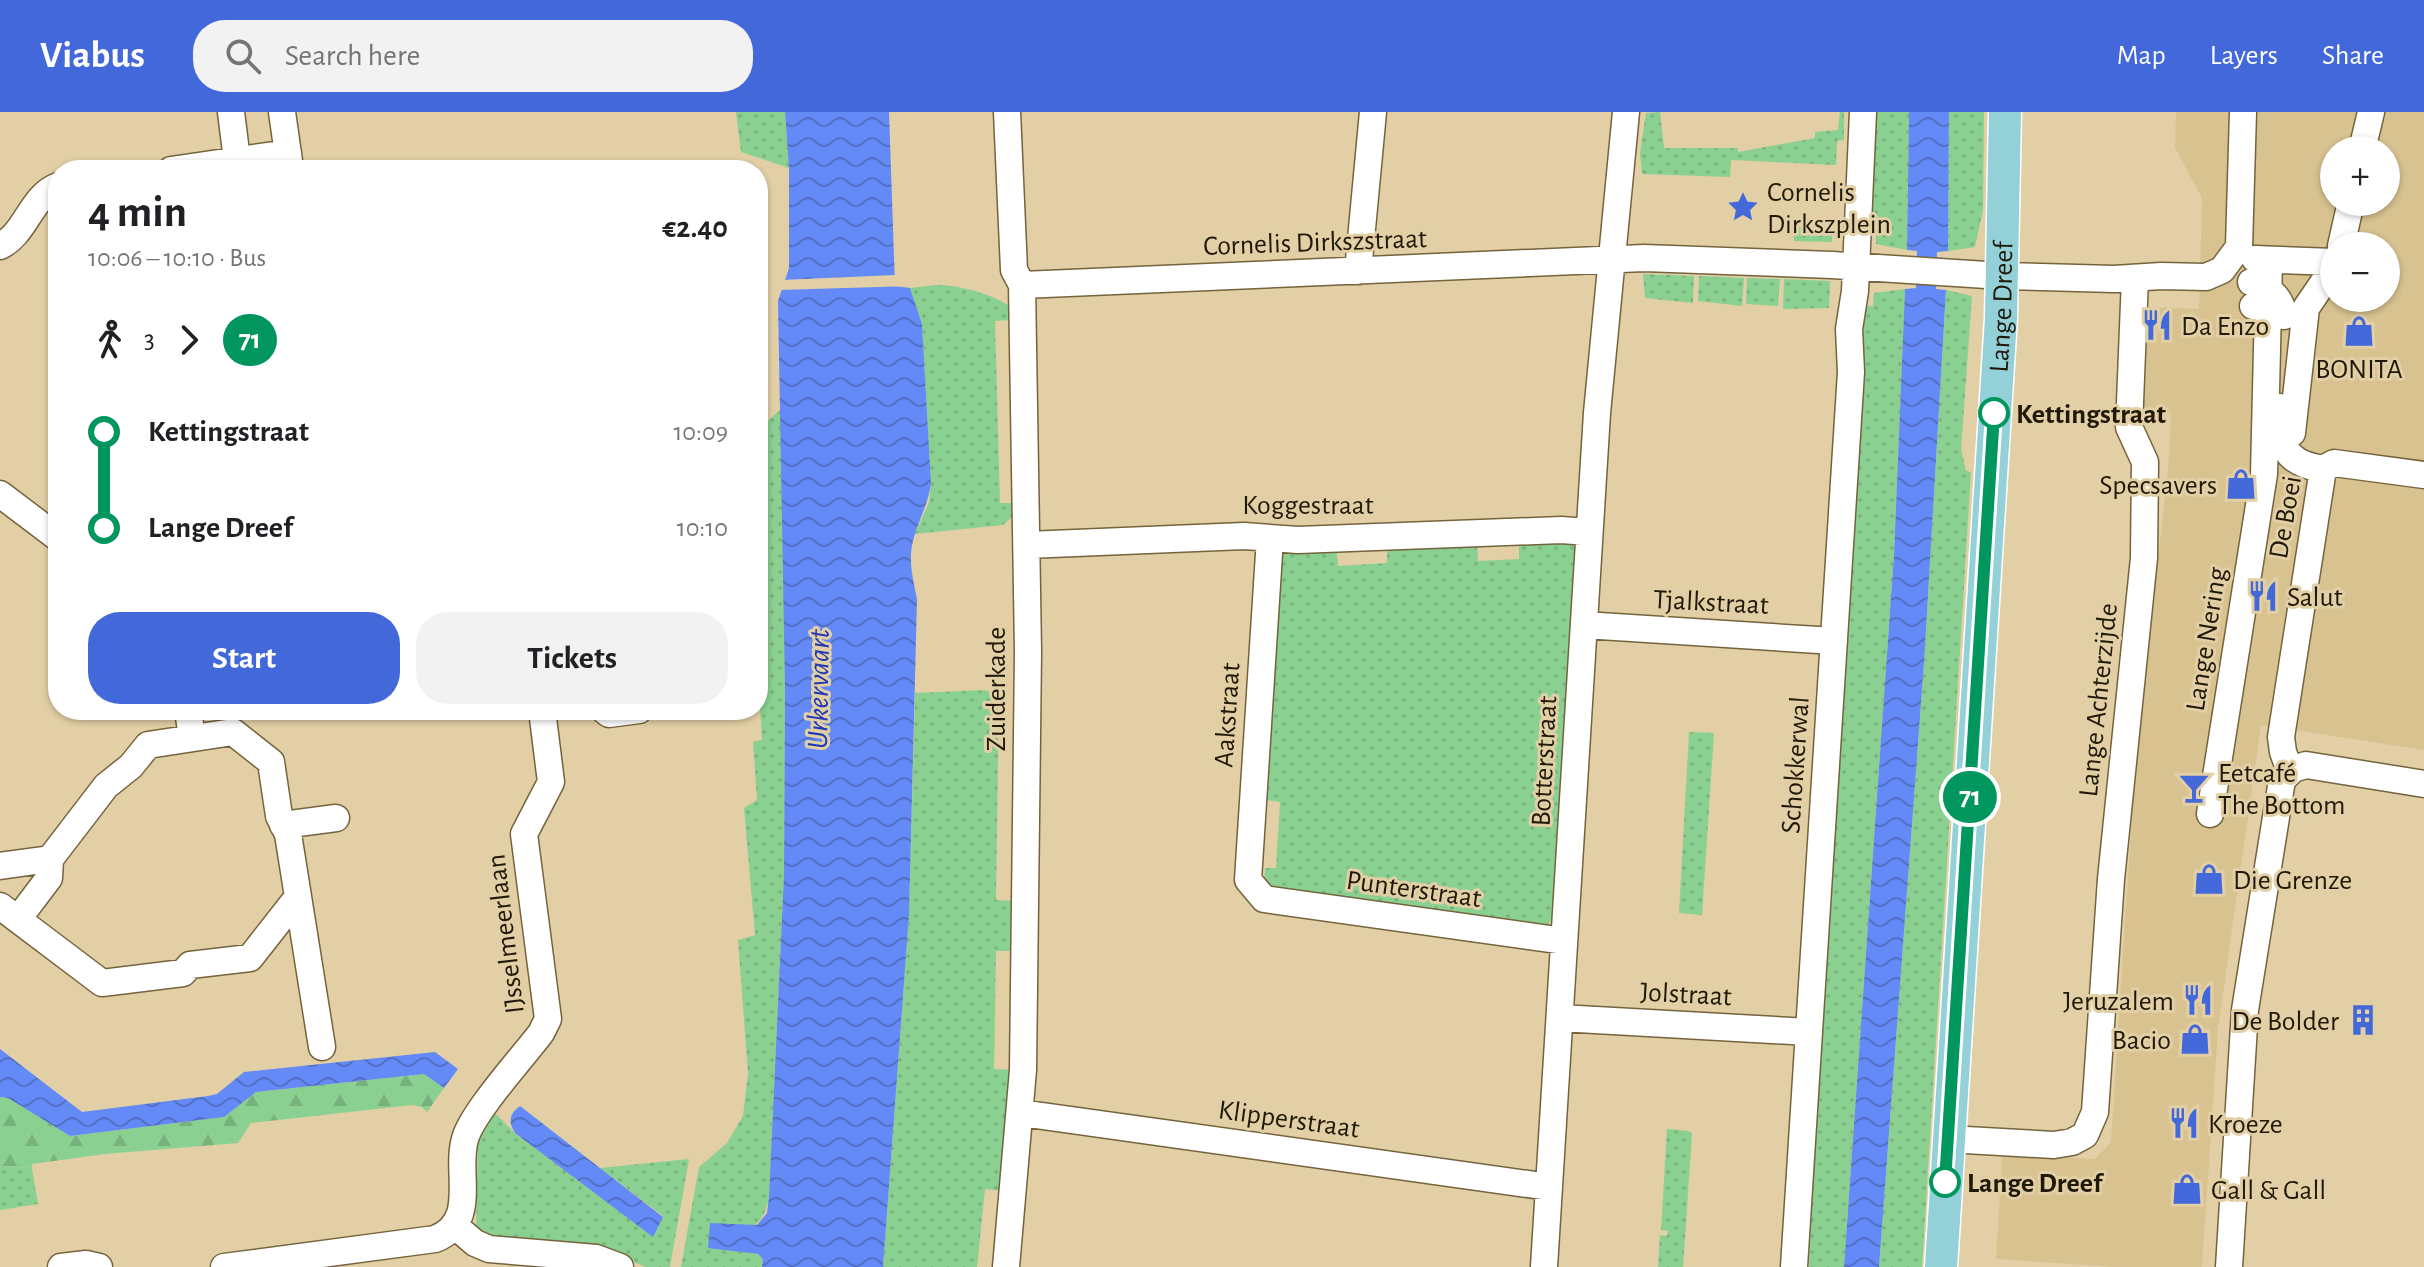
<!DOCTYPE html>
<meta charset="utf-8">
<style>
body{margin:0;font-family:"Alegreya Sans",sans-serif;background:#f2f2f2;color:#202124;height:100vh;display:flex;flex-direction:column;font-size:30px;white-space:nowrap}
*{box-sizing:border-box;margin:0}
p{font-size:26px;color:#757577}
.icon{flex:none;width:44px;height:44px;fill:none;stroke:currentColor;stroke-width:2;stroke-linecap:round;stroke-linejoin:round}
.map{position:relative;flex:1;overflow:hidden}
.sheet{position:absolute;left:48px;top:48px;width:720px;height:560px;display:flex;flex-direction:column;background:#fff;border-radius:32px;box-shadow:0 2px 6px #0004}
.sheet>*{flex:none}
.badge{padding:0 16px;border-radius:26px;font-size:28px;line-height:52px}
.tools{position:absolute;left:2320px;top:24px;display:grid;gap:16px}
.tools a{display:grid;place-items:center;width:80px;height:80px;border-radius:50%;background:#fff;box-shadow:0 2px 6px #0004;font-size:40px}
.map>.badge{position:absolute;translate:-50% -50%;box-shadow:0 0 0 4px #fff}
.legs{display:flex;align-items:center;gap:12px;height:88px;padding:0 40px;font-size:26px}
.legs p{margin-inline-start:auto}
.head{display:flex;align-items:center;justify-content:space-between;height:136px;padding:0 40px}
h1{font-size:44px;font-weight:700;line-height:60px}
.cta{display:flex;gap:16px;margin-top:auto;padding:16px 40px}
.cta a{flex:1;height:92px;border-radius:32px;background:#4368da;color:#fff;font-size:32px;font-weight:700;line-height:92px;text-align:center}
.cta a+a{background:#f2f2f2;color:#202124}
ul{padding:0 40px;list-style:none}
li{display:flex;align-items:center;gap:28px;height:96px;font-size:30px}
li i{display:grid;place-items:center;width:12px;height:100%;margin:0 10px;background:currentColor}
li i::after{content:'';width:20px;height:20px;margin:-10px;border:6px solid;border-radius:50%;background:#fff}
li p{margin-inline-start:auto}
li:first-child i{background:linear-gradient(#0000 50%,currentColor 0)}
li:last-child i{background:linear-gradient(currentColor 50%,#0000 0)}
header{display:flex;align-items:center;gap:48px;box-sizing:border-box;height:112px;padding:0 40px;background:#4368da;color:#fff}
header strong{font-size:38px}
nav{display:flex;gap:44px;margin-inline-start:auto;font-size:28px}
.search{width:560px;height:72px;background:#f2f2f2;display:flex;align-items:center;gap:20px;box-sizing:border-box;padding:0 28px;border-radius:32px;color:#757577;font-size:30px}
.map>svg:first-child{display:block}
</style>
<header>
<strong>Viabus</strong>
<div class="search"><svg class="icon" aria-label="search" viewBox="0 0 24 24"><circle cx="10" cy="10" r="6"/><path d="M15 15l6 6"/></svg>Search here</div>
<nav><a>Map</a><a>Layers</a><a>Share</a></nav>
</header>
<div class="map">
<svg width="2424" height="1155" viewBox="0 0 2424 1155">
<defs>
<pattern id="grass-dots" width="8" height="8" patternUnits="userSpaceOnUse" patternTransform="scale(2)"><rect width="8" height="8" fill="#8ad091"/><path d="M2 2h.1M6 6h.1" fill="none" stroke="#77b27c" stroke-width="1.8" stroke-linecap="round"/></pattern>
<pattern id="forest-firs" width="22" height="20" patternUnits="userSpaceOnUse" patternTransform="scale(2)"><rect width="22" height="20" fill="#8ad091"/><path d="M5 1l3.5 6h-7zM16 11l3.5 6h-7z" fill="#77b27c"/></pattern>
<pattern id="water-waves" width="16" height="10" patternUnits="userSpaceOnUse" patternTransform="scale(2)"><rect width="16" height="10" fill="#638af6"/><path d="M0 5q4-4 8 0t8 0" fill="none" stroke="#5170c5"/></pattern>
</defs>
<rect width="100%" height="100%" fill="#e2cfa5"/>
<path fill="#d8c290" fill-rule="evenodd" d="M2176 0H2424V638L2261 613 2218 917 2202 1155H2116L1996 1147 2002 1042 2095 1047 2111 1030 2134 671 2169 347 2171 300 2142 298 2145 195 2199 197 2202 86 2175 36ZM2334 38H2386V90H2334ZM2334 134H2386V186H2334Z"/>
<path fill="url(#grass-dots)" d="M736 0H785L789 56 741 40Z
M1660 0 1664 36H1738V40L1815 26V20L1838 18 1840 0H1844V28L1837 29 1836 53 1731 48 1730 65 1642 62 1640 41 1646 1Z
M1876 0H1909L1907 138 1876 132V121L1868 120Z
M1949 0H1984L1983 98 1975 135 1948 139Z
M1793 115 1832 116V130L1794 129Z
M1643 162 1694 164 1693 191 1645 186Z
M1699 164 1744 166 1742 194 1698 189Z
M1747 166 1780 167 1778 194 1746 192Z
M1784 167 1830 169 1829 196 1783 197Z
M936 173C953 172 999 183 1011 196V208L995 209 1000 391H1016L1014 403 1003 413 915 422 929 390 931 371 922 212 910 176Z
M1905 177 1894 442 1844 1155H1809L1820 893 1865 194H1873L1874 181Z
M1946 178 1972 184 1961 337 1966 359 1971 360 1922 1155H1879L1924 551Z
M782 296 785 576 784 762 769 1084C764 1121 739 1121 708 1135L758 1142 763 1147 762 1155H681L699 1055 727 1031 743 1004 748 961 738 828 755 823 744 696 757 688 753 630 762 628 758 561 764 557 758 505V476L764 472 758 404V318Z
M1519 427 1571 429 1580 442 1555 804 1547 813 1537 816 1264 775 1265 756H1276L1280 690 1261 687 1280 444 1288 439 1336 435 1338 454 1387 451V433L1477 430 1478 449 1519 447Z
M984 578 999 582 996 788 1016 789 1015 839H996L994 957 1013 958 1005 1079 985 1077 977 1155H883L909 803 915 581Z
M1689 620 1714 621 1702 803 1679 801Z
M495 1001 515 1021 653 1124 663 1104 600 1056 689 1047 670 1155H646L611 1141 476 1122 478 1029Z
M1667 1017 1689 1019 1692 1022 1683 1155H1658L1660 1123 1667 1124 1668 1119 1661 1118Z
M0 1054 32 1056 38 1092 0 1098Z"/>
<path fill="url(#forest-firs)" d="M424 962 444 976 427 1000 422 995 412 993 251 1011 238 1031 105 1042 32 1052V1056L0 1054V985L8 986 70 1024 223 1005 256 980Z"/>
<path fill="url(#water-waves)" d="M785 0H889L895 174 910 176 922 212 931 371C928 396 913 417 911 441 910 456 914 472 917 487L909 803 883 1155H762L763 1147 758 1142 708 1136 710 1111 757 1113 767 1101 769 1084 784 762 785 576 778 189 789 156V56Z
M1909 0H1949L1948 139 1937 140 1936 177 1946 178 1924 551 1879 1155H1844L1894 442 1905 177 1916 176 1917 139 1907 138Z
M0 937 82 1000 208 984 217 982 244 960 435 940 458 957 444 976 424 962 256 980 224 1005 70 1024 8 986 0 985Z
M520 994 663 1105 653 1125 515 1021C508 1010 509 1002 520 994Z"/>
<path fill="#e2cfa5" d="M895 163H898L899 171 913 174 778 178 781 168Z"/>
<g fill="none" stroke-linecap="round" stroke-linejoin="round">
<defs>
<path id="minor" d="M231 0 237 48
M282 0 290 56
M2362 38 2371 0
M171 58 288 41
M0 134C26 122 31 84 58 74
M2341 134 2351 90
M2255 147 2334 150
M1358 159 1373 0
M2251 170C2269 175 2281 185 2284 204
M1022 173 1644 146 1832 153 2002 164 2114 167 2161 164 2206 165 2222 158 2239 135 2243 0
M2268 193 2269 148
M2280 295C2279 332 2283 351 2323 357
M2292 321 2306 196 2334 155
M0 382 58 426
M1270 426 1248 768 1264 787 1564 829
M1027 433 1244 424 1298 428 1561 418 1589 420
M1584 513 1834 529
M188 598 192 626
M604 598 609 602 639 598
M2290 659 2283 640 2281 625 2323 357 2334 351 2424 363
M2210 702 2264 362 2268 195 2253 194
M283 713 336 706
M0 754 50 747 106 674 131 654 148 633 233 620 271 650 279 704 288 722 322 935
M0 794 102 871 183 861 190 853 250 846 297 786
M18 807 49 766 50 747
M1560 906 1809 920
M1021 1001 1549 1075
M1948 1027 2054 1033 2072 1030 2085 1023 2095 1000 2111 767 2144 446 2145 350 2129 315 2135 166
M454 1113 475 1131 489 1137 596 1146 620 1155
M61 1155 86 1152 99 1155
M224 1155 435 1127C479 1110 455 1062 465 1027 472 1001 522 946 541 921L548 907 524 722 551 670 542 598
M1006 1155 1023 958 1028 540 1022 173 1014 158 1007 0
M1544 1155 1597 301 1626 0
M1794 1155 1851 260 1849 217 1855 179 1863 0
M2229 1155 2245 898 2282 668 2293 657 2306 653 2424 672"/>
<g id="major">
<path id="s1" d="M1941 1155 2001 206 2005 0"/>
</g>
</defs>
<use href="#minor" stroke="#74633c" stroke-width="29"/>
<use href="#major" stroke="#fff" stroke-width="35"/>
<use href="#minor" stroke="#fff" stroke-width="26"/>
<use href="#major" stroke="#93d0d7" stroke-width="32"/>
</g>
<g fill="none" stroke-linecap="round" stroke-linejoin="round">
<defs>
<path id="line-1" d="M1945 1070 1994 301"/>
</defs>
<use href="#line-1" stroke="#fff" stroke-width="18"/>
<use href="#line-1" stroke="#00965e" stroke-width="12"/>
</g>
<defs>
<symbol id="sight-bare" viewBox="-9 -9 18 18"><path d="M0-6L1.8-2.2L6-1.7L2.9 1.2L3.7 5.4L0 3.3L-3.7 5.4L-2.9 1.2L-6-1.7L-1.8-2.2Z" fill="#4368da" stroke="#e2cfa5" stroke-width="2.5" paint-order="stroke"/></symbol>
<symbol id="restaurant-bare" viewBox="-9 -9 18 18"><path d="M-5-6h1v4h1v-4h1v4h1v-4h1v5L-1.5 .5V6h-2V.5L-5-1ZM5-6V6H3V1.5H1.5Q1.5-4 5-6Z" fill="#4368da" stroke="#e2cfa5" stroke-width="2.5" paint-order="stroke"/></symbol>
<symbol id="shop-bare" viewBox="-9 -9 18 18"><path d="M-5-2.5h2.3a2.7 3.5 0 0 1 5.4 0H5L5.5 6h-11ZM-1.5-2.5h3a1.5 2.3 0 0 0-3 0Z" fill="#4368da" stroke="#e2cfa5" stroke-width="2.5" paint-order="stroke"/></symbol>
<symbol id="bar-bare" viewBox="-9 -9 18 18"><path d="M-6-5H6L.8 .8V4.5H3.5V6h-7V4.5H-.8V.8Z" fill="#4368da" stroke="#e2cfa5" stroke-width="2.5" paint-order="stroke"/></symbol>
<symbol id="building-bare" viewBox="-9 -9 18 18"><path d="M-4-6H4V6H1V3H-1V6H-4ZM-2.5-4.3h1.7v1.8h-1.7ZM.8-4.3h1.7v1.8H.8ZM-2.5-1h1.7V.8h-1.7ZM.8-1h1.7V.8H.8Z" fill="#4368da" stroke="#e2cfa5" stroke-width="2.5" paint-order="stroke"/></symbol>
</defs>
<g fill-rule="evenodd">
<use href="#sight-bare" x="1721" y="73" width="44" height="44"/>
<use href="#restaurant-bare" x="2135" y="191" width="44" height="44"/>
<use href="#shop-bare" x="2337" y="197" width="44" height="44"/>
<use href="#shop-bare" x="2219" y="350" width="44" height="44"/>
<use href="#restaurant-bare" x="2241" y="462" width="44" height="44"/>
<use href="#bar-bare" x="2172" y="654" width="44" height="44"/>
<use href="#shop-bare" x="2187" y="745" width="44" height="44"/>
<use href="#restaurant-bare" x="2176" y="866" width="44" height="44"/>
<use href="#building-bare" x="2341" y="886" width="44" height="44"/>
<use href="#shop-bare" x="2173" y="905" width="44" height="44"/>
<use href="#restaurant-bare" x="2162" y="989" width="44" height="44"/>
<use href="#shop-bare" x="2165" y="1055" width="44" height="44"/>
</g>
<g fill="#fff" stroke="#00965e" stroke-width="4">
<circle cx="1994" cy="301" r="14"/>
<circle cx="1945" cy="1070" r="14"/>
</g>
<g text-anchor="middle" stroke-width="6" stroke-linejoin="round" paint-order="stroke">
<g font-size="28" fill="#201909" stroke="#e2cfa5" text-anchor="start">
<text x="1767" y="89">Cornelis<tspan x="1767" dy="32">Dirkszplein</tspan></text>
<text x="2181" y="223">Da Enzo</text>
<text x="2359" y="266" text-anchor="middle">BONITA</text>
<text x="2217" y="382" text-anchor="end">Specsavers</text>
<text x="2287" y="494">Salut</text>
<text x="2218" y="670">Eetcafé<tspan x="2218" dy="32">The Bottom</tspan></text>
<text x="2233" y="777">Die Grenze</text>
<text x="2174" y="898" text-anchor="end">Jeruzalem</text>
<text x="2339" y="918" text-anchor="end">De Bolder</text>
<text x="2171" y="937" text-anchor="end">Bacio</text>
<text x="2208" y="1021">Kroeze</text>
<text x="2211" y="1087">Gall &amp; Gall</text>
</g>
<g font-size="28" fill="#201909" stroke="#e2cfa5">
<text transform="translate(1315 129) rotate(-2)" y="10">Cornelis Dirkszstraat</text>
<text dy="10" stroke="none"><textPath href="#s1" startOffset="962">Lange Dreef</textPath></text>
<text x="1308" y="402">Koggestraat</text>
<text transform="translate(2284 405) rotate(-80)" y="10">De Boei</text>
<text transform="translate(1711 489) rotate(3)" y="10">Tjalkstraat</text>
<text transform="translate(2205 527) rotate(-81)" y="10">Lange Nering</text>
<text transform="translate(995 577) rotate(-90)" y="10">Zuiderkade</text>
<text transform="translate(2097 588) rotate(-84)" y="10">Lange Achterzijde</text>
<text transform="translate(1226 603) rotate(-86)" y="10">Aakstraat</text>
<text transform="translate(1543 649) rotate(-87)" y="10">Botterstraat</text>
<text transform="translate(1794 653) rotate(-86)" y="10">Schokkerwal</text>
<text transform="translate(1414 776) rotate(8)" y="10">Punterstraat</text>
<text transform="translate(504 822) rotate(-97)" y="10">IJsselmeerlaan</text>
<text transform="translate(1686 881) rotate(3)" y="10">Jolstraat</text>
<text transform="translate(1289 1006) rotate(8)" y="10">Klipperstraat</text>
</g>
<g font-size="28" font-weight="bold" fill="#201909" stroke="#e2cfa5" text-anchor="start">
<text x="2016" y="311">Kettingstraat</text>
<text x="1967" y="1080">Lange Dreef</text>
</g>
<g font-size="30" font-style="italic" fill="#1f39b6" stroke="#e2cfa5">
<text transform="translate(818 577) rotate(-89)" y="10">Urkervaart</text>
</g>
</g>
</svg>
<div class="tools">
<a>+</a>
<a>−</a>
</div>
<b class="badge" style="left:1970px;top:685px;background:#00965e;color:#fff">71</b>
<section class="sheet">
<div class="head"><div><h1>4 min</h1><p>10:06 – 10:10 · Bus</p></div><b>€2.40</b></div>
<div class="legs"><svg class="icon" aria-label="walk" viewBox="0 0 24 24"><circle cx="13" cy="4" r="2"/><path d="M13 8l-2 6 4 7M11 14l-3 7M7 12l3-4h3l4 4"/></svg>3<svg class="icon" aria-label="forward" viewBox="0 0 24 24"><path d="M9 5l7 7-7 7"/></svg><b class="badge" style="background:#00965e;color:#fff">71</b></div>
<ul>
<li><i style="color:#00965e"></i><b>Kettingstraat</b><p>10:09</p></li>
<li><i style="color:#00965e"></i><b>Lange Dreef</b><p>10:10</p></li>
</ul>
<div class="cta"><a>Start</a><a>Tickets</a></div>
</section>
</div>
